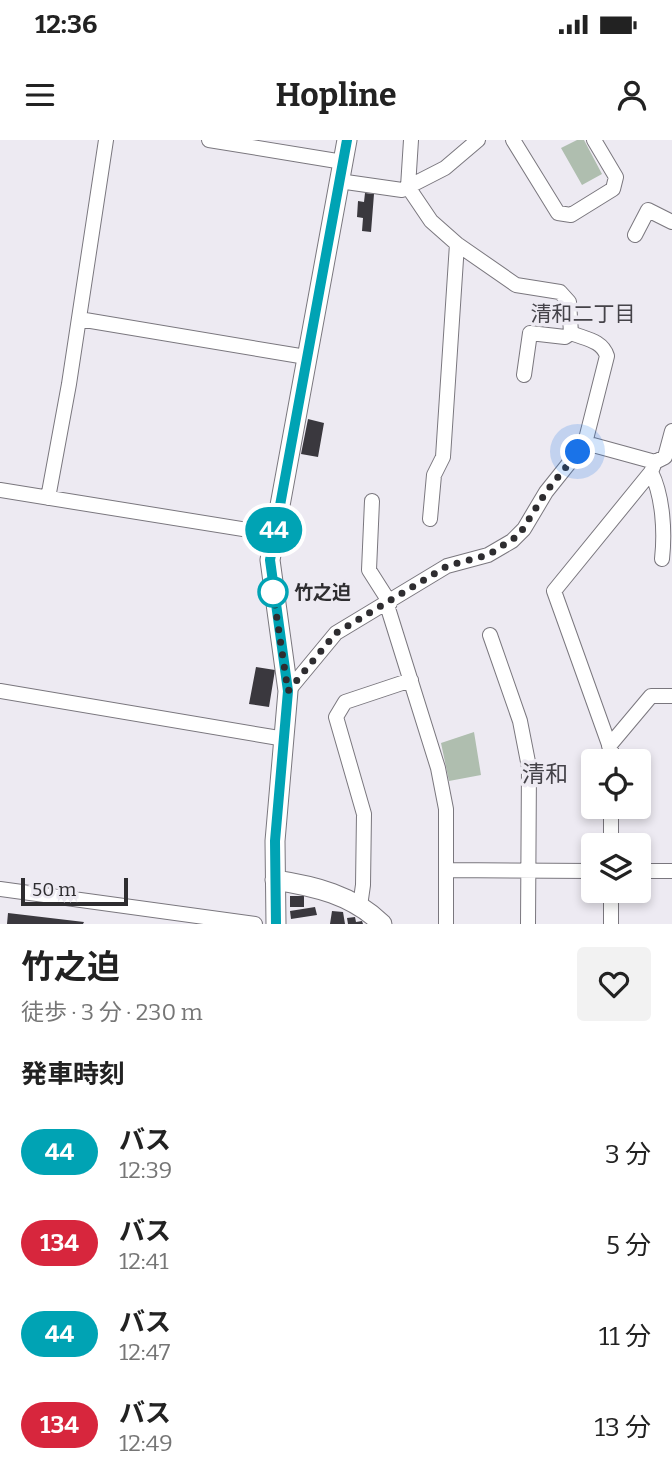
<!DOCTYPE html>
<html lang="ja">
<meta charset="utf-8">
<style>
body{margin:0;font-family:Bitter,"Noto Sans JP",serif;background:#f2f2f2;color:#222;height:100vh;display:flex;flex-direction:column;font-size:26px;white-space:nowrap}
*{box-sizing:border-box;margin:0}
p{font-size:23px;color:#767676}
.icon{flex:none;width:38px;height:38px;fill:none;stroke:currentColor;stroke-width:2;stroke-linecap:round;stroke-linejoin:round}
.map{position:relative;height:784px;overflow:hidden}
.details{display:flex;flex-direction:column;background:#fff;flex:1}
.details>*{flex:none}
.badge{padding:0 14px;border-radius:23px;font-size:24px;line-height:46px}
.controls{position:absolute;left:581px;top:609px;display:grid;gap:14px}
.controls a{display:grid;place-items:center;width:70px;height:70px;border-radius:7px;background:#fff;box-shadow:0 4px 10px #0003;font-size:35px}
.scale{position:absolute;left:21px;bottom:18px;width:107px;box-sizing:border-box;padding-left:7px;border:4px solid #2e2d30;border-top:0;font-size:19px;line-height:24px;white-space:nowrap;color:#2e2d30;-webkit-text-stroke:5px #edeaf2;paint-order:stroke}
.you{position:absolute;width:35px;height:35px;margin:-18px;border:5px solid #fff;border-radius:50%;background:#1a73e8;box-shadow:0 0 0 10px #1a73e833}
.map>.badge{position:absolute;translate:-50% -50%;box-shadow:0 0 0 4px #fff}
h2{padding:0 21px;font-size:26px;line-height:63px}
.round{display:grid;place-items:center;flex:none;width:74px;height:74px;border-radius:7px;background:#f2f2f2}
.headline{display:flex;align-items:center;justify-content:space-between;height:119px;padding:0 21px}
h1{font-size:33px;font-weight:700;line-height:52px}
ul{padding:0;list-style:none}
li{display:flex;align-items:center;gap:21px;height:91px;padding:0 21px}
li div{flex:1}
li b{display:block;font-size:26px}
li em{font-style:normal}
li .badge{min-width:77px;font-weight:700;text-align:center}
.status{display:flex;justify-content:space-between;align-items:center;height:49px;padding:0 35px;background:#fff;direction:ltr}
.status svg{height:19px;fill:currentColor}
header{display:flex;justify-content:space-between;align-items:center;height:91px;padding:0 21px;background:#fff;font-size:32px;font-weight:700}
.map>svg:first-child{display:block}
</style>
<div class="status"><b>12:36</b><svg viewBox="0 0 49 12"><path d="M0 12V9h3v3zM5 12V6h3v6zM10 12V3h3v9zM15 12V0h3v12zM26 1h20v11H26zM47 4h2v5h-2z"/></svg></div>
<header><svg class="icon" aria-label="menu" viewBox="0 0 24 24"><path d="M4 6h16M4 12h16M4 18h16"/></svg>Hopline<svg class="icon" aria-label="person" viewBox="0 0 24 24"><circle cx="12" cy="8" r="4"/><path d="M4 21q1-7 8-7t8 7"/></svg></header>
<div class="map">
<svg width="672" height="784" viewBox="0 0 672 784">
<rect width="100%" height="100%" fill="#edeaf2"/>
<path fill="#afbeaf" d="M577 0H584L602 34 582 45 561 8Z
M474 592 481 635 449 641 441 603Z"/>
<path fill="#3a383e" d="M365 53 374 54 371 92 362 91 363 78 357 77 358 61 364 62Z
M308 279 324 283 318 317 301 314Z
M256 527 275 530 269 567 249 564Z
M290 756H304V767H290Z
M315 767 317 775 291 779 290 771Z
M332 771 343 772 345 784H330Z
M8 773 84 782 83 784H7Z
M355 777 356 782 362 781 363 784H348L347 778Z"/>
<g fill="none" stroke-linecap="round" stroke-linejoin="round">
<defs>
<path id="minor" d="M209 0 343 22
M411 0 408 47 431 81 457 104 516 145 560 152 569 162 571 193C585 199 602 200 607 216L584 307
M513 0 558 73 571 75 613 49 616 37 594 0
M339 41 402 50 445 28 478 0
M635 95 648 70 672 82
M79 179 306 217
M524 235 530 193 565 197 571 193
M651 332C663 356 665 392 662 419
M0 350 273 394
M48 358 69 244 106 0
M372 361 369 430 390 463
M430 379 434 335 443 317 457 104
M387 465 438 628 446 669V784
M490 495 520 581 529 627 528 784
M0 551 285 599
M288 551 336 493 447 426 488 415 512 401 524 389 546 352 578 312 593 305 655 322 665 317 672 291
M609 606 651 556H672
M611 621 612 613 554 451 651 332 655 322
M611 705V667
M446 730 593 731
M639 731H672
M0 749 255 784
M360 766 363 745 364 674 336 577 345 562 411 540
M611 784V751"/>
<path id="tertiary" d="M275 740C314 746 353 755 382 784
M276 784 275 701 288 551 270 420 347 0"/>
</defs>
<use href="#minor" stroke="#7a777e" stroke-width="16"/>
<use href="#tertiary" stroke="#7a777e" stroke-width="21"/>
<use href="#minor" stroke="#fff" stroke-width="14"/>
<use href="#tertiary" stroke="#fff" stroke-width="19"/>
</g>
<g fill="none" stroke-linecap="round" stroke-linejoin="round">
<defs>
<path id="line" d="M276 784 275 701 288 551 270 420 347 0"/>
</defs>
<use href="#line" stroke="#fff" stroke-width="16"/>
<use href="#line" stroke="#00a3b4" stroke-width="10"/>
<path stroke="#2e2d30" stroke-width="7" stroke-dasharray="0 12.6" d="M273 452 272 446 288 551 336 493 447 426 488 415 519 395 546 352 578 312"/>
</g>
<circle fill="#fff" stroke="#00a3b4" stroke-width="3.5" cx="273" cy="452" r="14"/>
<g text-anchor="middle" stroke-width="7" stroke-linejoin="round" paint-order="stroke">
<g font-size="19" font-weight="bold" fill="#2e2d30" stroke="#edeaf2" text-anchor="start">
<text x="294" y="459">竹之迫</text>
</g>
<g font-size="21" fill="#454349" stroke="#edeaf2">
<text x="583" y="181">清和二丁目</text>
</g>
<g font-size="23" fill="#454349" stroke="#edeaf2">
<text x="545" y="642">清和</text>
</g>
</g>
</svg>
<div class="controls">
<a><svg class="icon" aria-label="locate" viewBox="0 0 24 24"><circle cx="12" cy="12" r="6"/><path d="M12 2v4M12 18v4M2 12h4M18 12h4"/></svg></a>
<a><svg class="icon" aria-label="layers" viewBox="0 0 24 24"><path d="M12 4l9 5-9 5-9-5zM3 14l9 5 9-5"/></svg></a>
</div>
<div class="scale">50 m</div>
<div class="you" style="left:578px;top:312px"></div>
<b class="badge" style="left:274px;top:390px;background:#00a3b4;color:#fff">44</b>
</div>
<section class="details">
<div class="headline"><div><h1>竹之迫</h1><p>徒歩 · 3 分 · 230 m</p></div><a class="round"><svg class="icon" aria-label="heart" viewBox="0 0 24 24"><path d="M12 20l-8-8c-3-5 5-10 8-4 3-6 11-1 8 4z"/></svg></a></div>
<h2>発車時刻</h2>
<ul>
<li><span class="badge" style="background:#00a3b4;color:#fff">44</span><div><b>バス</b><p>12:39</p></div><em>3 分</em></li>
<li><span class="badge" style="background:#d7263d;color:#fff">134</span><div><b>バス</b><p>12:41</p></div><em>5 分</em></li>
<li><span class="badge" style="background:#00a3b4;color:#fff">44</span><div><b>バス</b><p>12:47</p></div><em>11 分</em></li>
<li><span class="badge" style="background:#d7263d;color:#fff">134</span><div><b>バス</b><p>12:49</p></div><em>13 分</em></li>
</ul>
</section>
